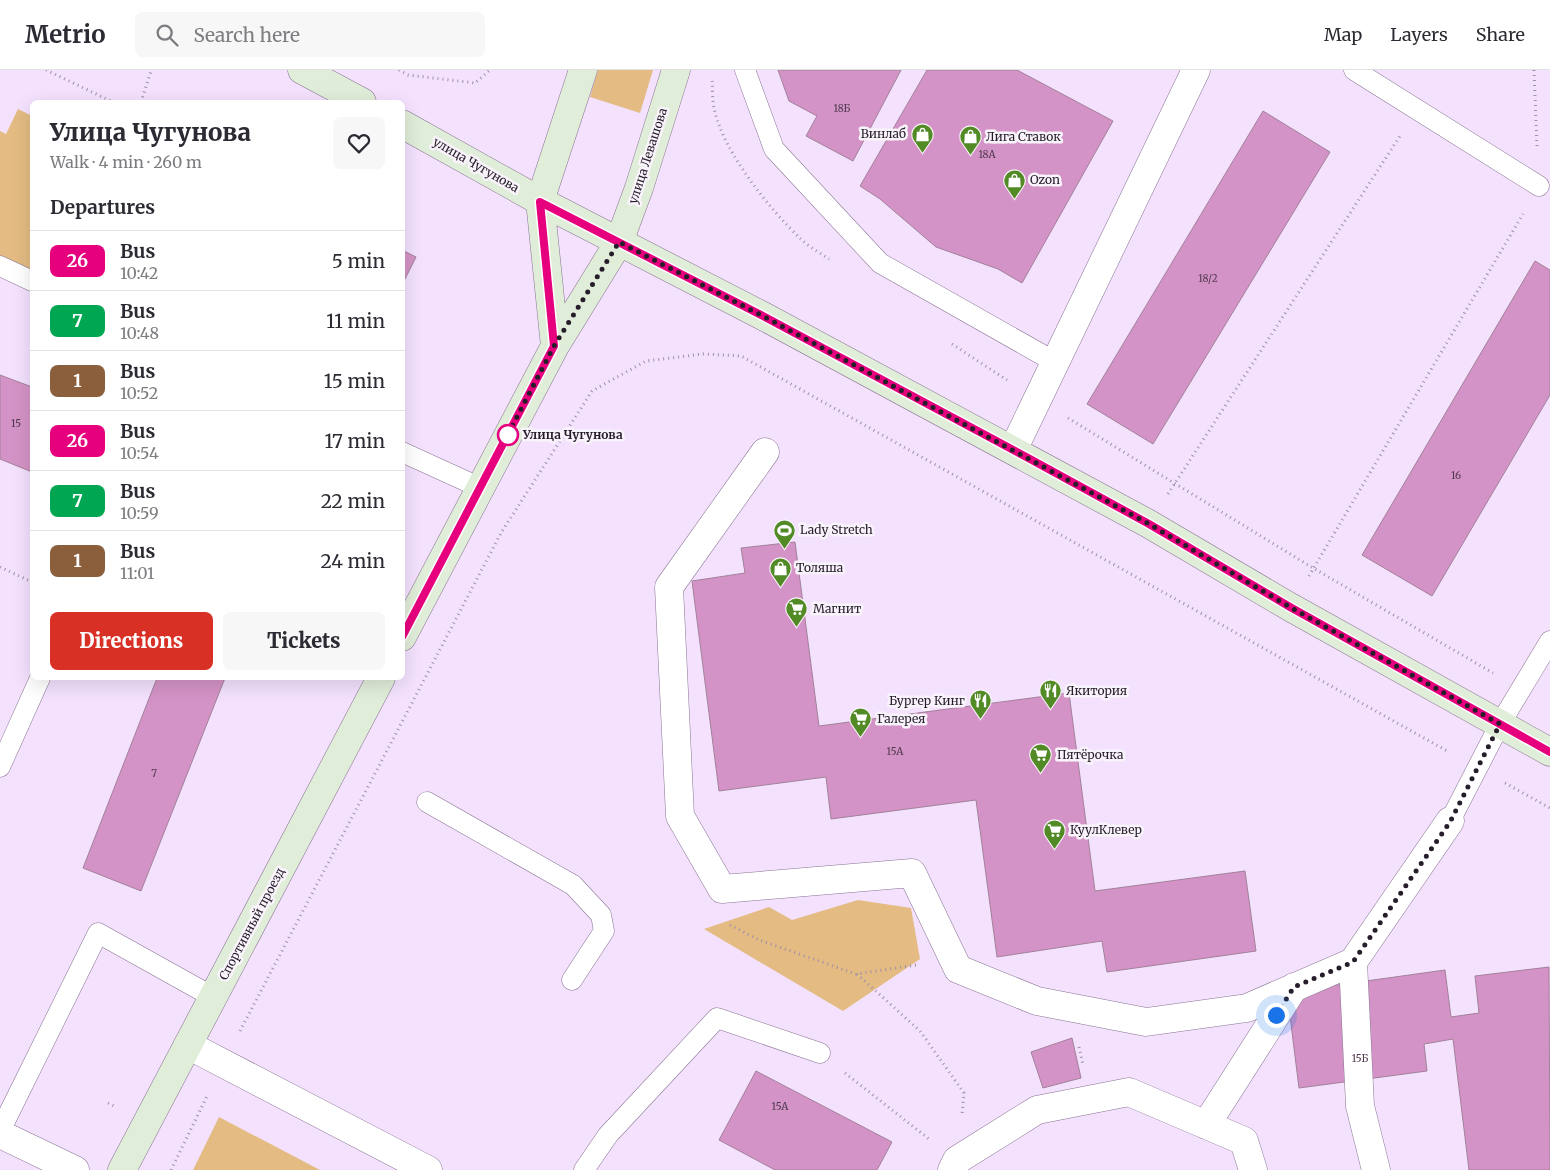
<!DOCTYPE html>
<meta charset="utf-8">
<style>
body{margin:0;font-family:Merriweather,serif;background:#f7f7f7;color:#2b2b33;height:100vh;display:flex;flex-direction:column;font-size:19px;white-space:nowrap}
*{box-sizing:border-box;margin:0}
p{font-size:16px;color:#7c7c81}
.icon{flex:none;width:28px;height:28px;fill:none;stroke:currentColor;stroke-width:2;stroke-linecap:round;stroke-linejoin:round}
.map{position:relative;flex:1;overflow:hidden}
.details{position:absolute;left:30px;top:30px;width:375px;height:580px;display:flex;flex-direction:column;background:#fff;border-radius:8px;box-shadow:0 5px 20px #0002}
.details>*{flex:none}
.badge{padding:0 10px;border-radius:8px;font-size:18px;line-height:32px}
.you{position:absolute;width:25px;height:25px;margin:-12px;border:4px solid #fff;border-radius:50%;background:#1a73e8;box-shadow:0 0 0 8px #1a73e833}
.map>.badge{position:absolute;translate:-50% -50%;box-shadow:0 0 0 2px #fff}
h2{padding:0 20px;font-size:19px;line-height:45px}
.round{display:grid;place-items:center;flex:none;width:52px;height:52px;border-radius:8px;background:#f7f7f7}
.summary{display:flex;align-items:center;justify-content:space-between;height:85px;padding:0 20px}
h1{font-size:24px;font-weight:800;line-height:38px}
.primary-button{display:flex;gap:10px;margin-top:auto;padding:10px 20px}
.primary-button a{flex:1;height:58px;border-radius:8px;background:#d93025;color:#fff;font-size:20px;font-weight:800;line-height:58px;text-align:center}
.primary-button a+a{background:#f7f7f7;color:#2b2b33}
ul{padding:0;list-style:none}
li{display:flex;align-items:center;gap:15px;height:60px;padding:0 20px;border-top:1px solid #e1e1e2}
li div{flex:1}
li b{display:block;font-size:19px}
li em{font-style:normal}
li .badge{min-width:55px;font-weight:700;text-align:center}
header{display:flex;align-items:center;gap:30px;box-sizing:border-box;height:70px;padding:0 25px;background:#fff;border-bottom:1px solid #e1e1e2}
header strong{font-size:24px}
nav{display:flex;gap:28px;margin-inline-start:auto;font-size:18px}
.search{width:350px;height:45px;background:#f7f7f7;display:flex;align-items:center;gap:12px;box-sizing:border-box;padding:0 18px;border-radius:8px;color:#7c7c81;font-size:19px}
.map>svg:first-child{display:block}
</style>
<header>
<strong>Metrio</strong>
<div class="search"><svg class="icon" aria-label="search" viewBox="0 0 24 24"><circle cx="10" cy="10" r="6"/><path d="M15 15l6 6"/></svg>Search here</div>
<nav><a>Map</a><a>Layers</a><a>Share</a></nav>
</header>
<div class="map">
<svg width="1550" height="1100" viewBox="0 0 1550 1100">
<rect width="100%" height="100%" fill="#f3e1fd"/>
<path fill="#e3bb83" d="M598 0H653L640 43 590 27Z
M18 39 32 46V204L0 190V61L6 64Z
M858 830 911 838 920 889 843 941 704 859 769 837 792 850Z
M219 1047 320 1100H193Z"/>
<path fill="#d493c6" stroke="#a2819a" d="M778 0H901L853 91 806 66 817 46 789 31Z
M927 0H1017L1113 51 1022 213 998 199 936 177 880 129 860 116Z
M1263 41 1330 82 1153 374 1087 334Z
M402 180 416 187 402 215Z
M1535 191 1550 200V325L1432 526 1362 485Z
M0 305 32 317V402L0 389Z
M795 472 819 656 1069 623 1095 821 1245 801 1256 881 1107 902 1102 871 997 887 976 730 831 749 826 707 719 721 692 511 745 503 741 478Z
M157 608H225L141 821 83 798Z
M1549 897 1550 1100H1469L1453 969 1424 974 1427 1001 1299 1018 1287 922 1445 900 1451 947 1479 943 1475 906Z
M1072 968 1081 1008 1043 1018 1031 982Z
M756 1001 892 1072 877 1100H775L719 1070Z"/>
<g fill="none" stroke-linecap="round" stroke-linejoin="round">
<defs>
<path id="service" d="M745 0 774 79 880 193 1055 292
M1354 0 1539 116
M0 196 32 211
M402 382 481 418
M0 697 40 608
M427 732 573 815 601 845 604 861 572 910
M1450 751 1500 654 1550 571
M0 1061 98 863 213 927
M584 1100 608 1065 717 948 820 983"/>
<path id="minor" d="M1013 380 1196 0
M765 382 669 517 680 746 722 819 912 803 958 899 1037 931 1146 952 1247 938 1353 892 1450 751
M1353 892 1360 1036 1376 1100
M188 975 428 1100
M1206 1055 1294 917
M0 1064 75 1100
M952 1100 957 1090 1037 1040 1129 1022 1244 1071 1253 1100"/>
<path id="secondary" d="M302 0 362 32
M402 54 540 131 763 246 1149 454 1290 537 1550 682
M555 276 540 131 583 0
M402 567 555 276 619 172 639 118 676 0
M122 1100 381 608"/>
</defs>
<use href="#service" stroke="#897493" stroke-width="21"/>
<use href="#minor" stroke="#897493" stroke-width="29"/>
<use href="#secondary" stroke="#897493" stroke-width="29"/>
<path stroke="#9e90a6" stroke-width="3" stroke-dasharray="1 4" stroke-linecap="butt" d="M46 0 113 32
M399 0 408 5 475 13 490 0
M1534 0 1537 77
M712 11C713 19 712 29 714 38 722 80 770 140 801 169 809 177 820 183 829 189
M141 32 151 1
M952 274 1007 310
M1068 348 1313 498 1493 603
M1168 424 1400 66
M0 497 32 512
M1309 506 1523 144
M1505 713 1550 738
M730 855 759 870 856 904 916 895
M857 904 920 961 964 1023 962 1045
M240 961 501 463 592 321 646 291 703 284 741 286 1449 682
M1079 977 1083 995
M845 1003 929 1069
M108 1033 116 1037
M171 1100 208 1024"/>
<use href="#service" stroke="#fff" stroke-width="20"/>
<use href="#minor" stroke="#fff" stroke-width="28"/>
<use href="#secondary" stroke="#e0edd8" stroke-width="28"/>
</g>
<g fill="none" stroke-linecap="round" stroke-linejoin="round">
<defs>
<path id="line" d="M402 567 554 276 540 132 763 246 1030 389 1149 454 1290 537 1550 682"/>
</defs>
<use href="#line" stroke="#fff" stroke-width="11"/>
<use href="#line" stroke="#e6007e" stroke-width="8"/>
<path stroke="#261d2a" stroke-width="5" stroke-dasharray="0 9" d="M508 365 506 368 554 276 619 172 763 246 1081 417 1149 454 1290 537 1500 654 1450 752 1353 892 1294 917 1276 945"/>
</g>
<defs>
<symbol id="shop-pin" viewBox="-11 -11 22 30"><path d="M0 17L-7.5 6A9.5 9.5 0 1 1 7.5 6Z" fill="#528a26" stroke="#f9f4fb"/><path d="M-5-2.5h2.3a2.7 3.5 0 0 1 5.4 0H5L5.5 6h-11ZM-1.5-2.5h3a1.5 2.3 0 0 0-3 0Z" fill="#fff"/></symbol>
<symbol id="stadium-pin" viewBox="-11 -11 22 30"><path d="M0 17L-7.5 6A9.5 9.5 0 1 1 7.5 6Z" fill="#528a26" stroke="#f9f4fb"/><path d="M0-5a6.5 5 0 1 0 0 10a6.5 5 0 1 0 0-10ZM-3.5-1.8h7v3.6h-7Z" fill="#fff"/></symbol>
<symbol id="supermarket-pin" viewBox="-11 -11 22 30"><path d="M0 17L-7.5 6A9.5 9.5 0 1 1 7.5 6Z" fill="#528a26" stroke="#f9f4fb"/><path d="M-6-5.5h2.5l.6 2H6L4.5 2H-2.5L-4.4-4H-6ZM-1.5 3.2a1.3 1.3 0 1 0 .1 0ZM3 3.2a1.3 1.3 0 1 0 .1 0Z" fill="#fff"/></symbol>
<symbol id="restaurant-pin" viewBox="-11 -11 22 30"><path d="M0 17L-7.5 6A9.5 9.5 0 1 1 7.5 6Z" fill="#528a26" stroke="#f9f4fb"/><path d="M-5-6h1v4h1v-4h1v4h1v-4h1v5L-1.5 .5V6h-2V.5L-5-1ZM5-6V6H3V1.5H1.5Q1.5-4 5-6Z" fill="#fff"/></symbol>
</defs>
<g fill-rule="evenodd">
<use href="#shop-pin" x="910" y="52" width="25" height="34"/>
<use href="#shop-pin" x="958" y="54" width="25" height="34"/>
<use href="#shop-pin" x="1002" y="98" width="25" height="34"/>
<use href="#stadium-pin" x="772" y="448" width="25" height="34"/>
<use href="#shop-pin" x="768" y="486" width="25" height="34"/>
<use href="#supermarket-pin" x="784" y="526" width="25" height="34"/>
<use href="#restaurant-pin" x="1038" y="608" width="25" height="34"/>
<use href="#restaurant-pin" x="968" y="618" width="25" height="34"/>
<use href="#supermarket-pin" x="848" y="636" width="25" height="34"/>
<use href="#supermarket-pin" x="1028" y="672" width="25" height="34"/>
<use href="#supermarket-pin" x="1042" y="748" width="25" height="34"/>
</g>
<circle fill="#fff" stroke="#e6007e" stroke-width="2.5" cx="508" cy="365" r="10"/>
<g text-anchor="middle" stroke-width="5" stroke-linejoin="round" paint-order="stroke">
<g font-size="10" fill="#523a51">
<text x="842" y="42">18Б</text>
<text x="987" y="88">18А</text>
<text x="1208" y="212">18/2</text>
<text x="16" y="357">15</text>
<text x="1456" y="409">16</text>
<text x="895" y="685">15А</text>
<text x="154" y="707">7</text>
<text x="1360" y="992">15Б</text>
<text x="780" y="1040">15А</text>
</g>
<g font-size="12" fill="#261d2a" stroke="#f9f4fb" text-anchor="start">
<text x="906" y="68" text-anchor="end">Винлаб</text>
<text x="986" y="71">Лига Ставок</text>
<text x="1030" y="114">Ozon</text>
<text x="800" y="464">Lady Stretch</text>
<text x="796" y="502">Толяша</text>
<text x="813" y="543">Магнит</text>
<text x="1066" y="625">Якитория</text>
<text x="965" y="635" text-anchor="end">Бургер Кинг</text>
<text x="877" y="653">Галерея</text>
<text x="1057" y="689">Пятёрочка</text>
<text x="1070" y="764">КуулКлевер</text>
</g>
<g font-size="12" fill="#261d2a" stroke="#f9f4fb">
<text transform="translate(648 86) rotate(-72)" y="4">улица Левашова</text>
<text transform="translate(476 95) rotate(30)" y="4">улица Чугунова</text>
<text transform="translate(252 854) rotate(-62)" y="4">Спортивный проезд</text>
</g>
<g font-size="12" font-weight="bold" fill="#261d2a" stroke="#f9f4fb" text-anchor="start">
<text x="523" y="369">Улица Чугунова</text>
</g>
</g>
</svg>
<div class="you" style="left:1276px;top:945px"></div>
<section class="details">
<div class="summary"><div><h1>Улица Чугунова</h1><p>Walk · 4 min · 260 m</p></div><a class="round"><svg class="icon" aria-label="heart" viewBox="0 0 24 24"><path d="M12 20l-8-8c-3-5 5-10 8-4 3-6 11-1 8 4z"/></svg></a></div>
<h2>Departures</h2>
<ul>
<li><span class="badge" style="background:#e6007e;color:#fff">26</span><div><b>Bus</b><p>10:42</p></div><em>5 min</em></li>
<li><span class="badge" style="background:#00a651;color:#fff">7</span><div><b>Bus</b><p>10:48</p></div><em>11 min</em></li>
<li><span class="badge" style="background:#8b5e3c;color:#fff">1</span><div><b>Bus</b><p>10:52</p></div><em>15 min</em></li>
<li><span class="badge" style="background:#e6007e;color:#fff">26</span><div><b>Bus</b><p>10:54</p></div><em>17 min</em></li>
<li><span class="badge" style="background:#00a651;color:#fff">7</span><div><b>Bus</b><p>10:59</p></div><em>22 min</em></li>
<li><span class="badge" style="background:#8b5e3c;color:#fff">1</span><div><b>Bus</b><p>11:01</p></div><em>24 min</em></li>
</ul>
<div class="primary-button"><a>Directions</a><a>Tickets</a></div>
</section>
</div>
